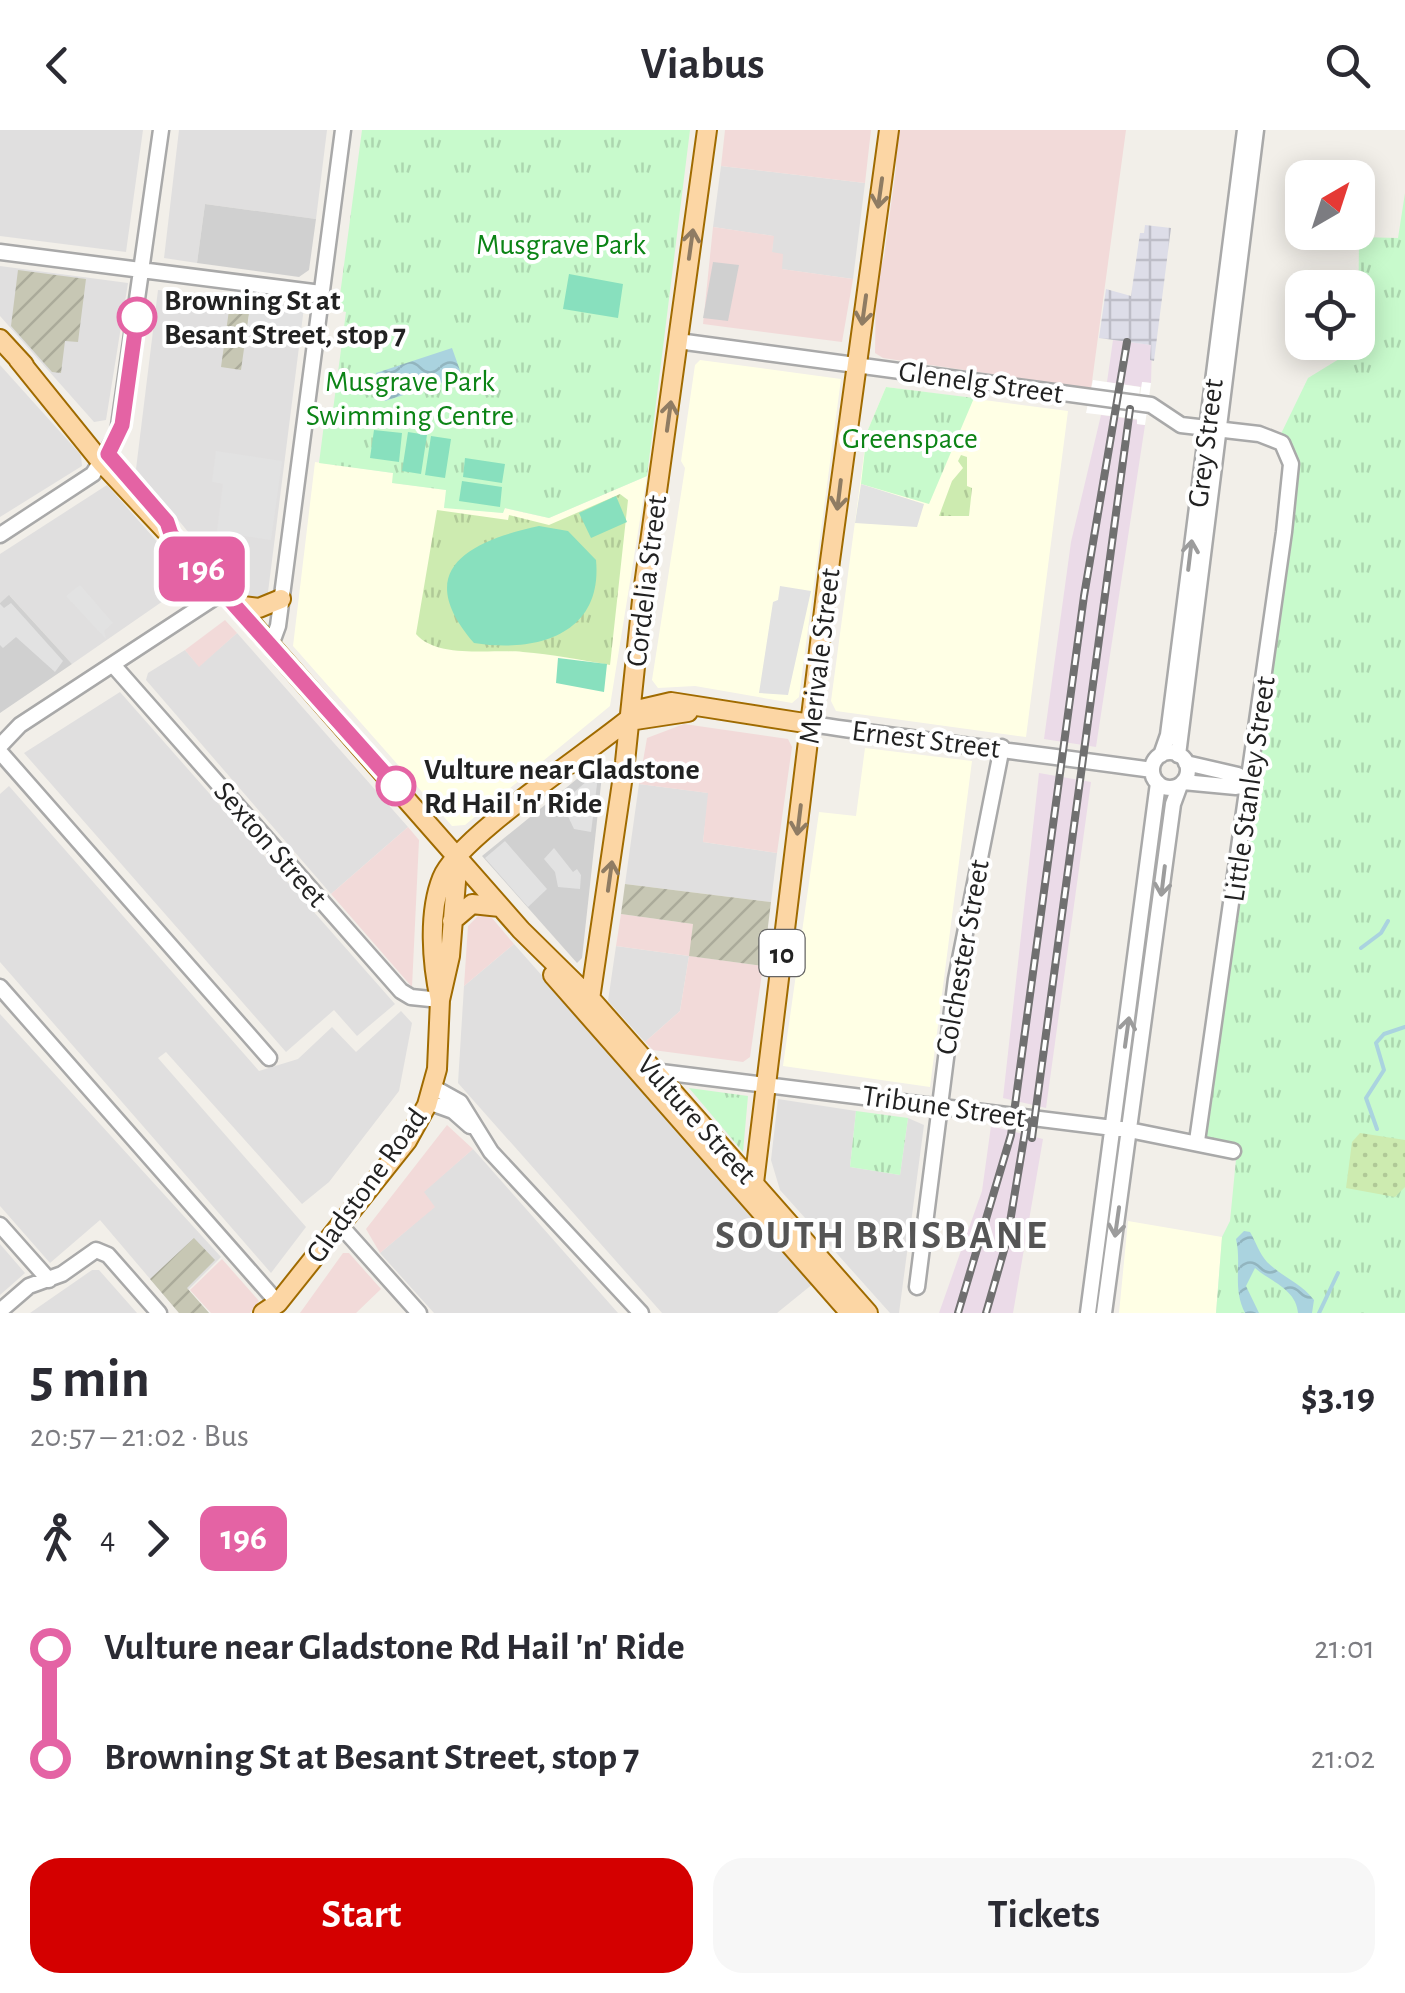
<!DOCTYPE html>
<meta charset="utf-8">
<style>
body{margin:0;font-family:"Alegreya Sans",sans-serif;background:#f7f7f7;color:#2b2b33;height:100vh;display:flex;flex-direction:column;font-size:38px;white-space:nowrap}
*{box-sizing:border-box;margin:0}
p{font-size:32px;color:#7c7c81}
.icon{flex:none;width:55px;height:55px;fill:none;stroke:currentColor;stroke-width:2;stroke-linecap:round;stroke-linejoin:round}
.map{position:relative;height:1183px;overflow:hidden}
.details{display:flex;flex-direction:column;background:#fff;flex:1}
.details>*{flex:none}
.badge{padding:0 20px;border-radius:15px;font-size:35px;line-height:65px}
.needle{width:65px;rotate:39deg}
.buttons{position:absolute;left:1285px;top:30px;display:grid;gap:20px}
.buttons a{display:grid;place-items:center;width:90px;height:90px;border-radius:20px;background:#fff;box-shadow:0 5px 25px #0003;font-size:50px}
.map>.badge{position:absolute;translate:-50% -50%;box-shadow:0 0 0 5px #fff}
.legs{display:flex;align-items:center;gap:15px;height:110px;padding:0 30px;font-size:32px}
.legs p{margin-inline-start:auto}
.summary{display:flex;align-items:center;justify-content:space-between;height:170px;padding:0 30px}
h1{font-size:55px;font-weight:700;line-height:75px}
.primary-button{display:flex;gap:20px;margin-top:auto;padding:20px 30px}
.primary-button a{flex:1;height:115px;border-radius:30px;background:#d40000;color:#fff;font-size:40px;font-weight:700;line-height:115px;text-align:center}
.primary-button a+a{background:#f7f7f7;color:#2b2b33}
ul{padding:0 30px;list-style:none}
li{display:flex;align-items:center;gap:35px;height:110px;font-size:38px}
li i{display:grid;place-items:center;width:15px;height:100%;margin:0 12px;background:currentColor}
li i::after{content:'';width:25px;height:25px;margin:-12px;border:8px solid;border-radius:50%;background:#fff}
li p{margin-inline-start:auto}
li:first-child i{background:linear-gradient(#0000 50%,currentColor 0)}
li:last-child i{background:linear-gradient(currentColor 50%,#0000 0)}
header{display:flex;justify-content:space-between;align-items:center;height:130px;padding:0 30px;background:#fff;font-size:45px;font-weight:700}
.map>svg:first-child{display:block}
</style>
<header><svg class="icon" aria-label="back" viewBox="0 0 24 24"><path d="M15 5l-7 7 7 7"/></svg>Viabus<svg class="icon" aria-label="search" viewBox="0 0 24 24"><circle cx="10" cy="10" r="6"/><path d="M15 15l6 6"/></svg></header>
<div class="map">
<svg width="1405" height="1183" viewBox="0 0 1405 1183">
<defs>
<pattern id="construction-furrows" width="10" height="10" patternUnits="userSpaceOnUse" patternTransform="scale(2.5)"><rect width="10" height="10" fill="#c7c7b4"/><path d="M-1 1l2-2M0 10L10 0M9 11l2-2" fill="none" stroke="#abab9a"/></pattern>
<pattern id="grass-tufts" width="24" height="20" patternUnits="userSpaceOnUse" patternTransform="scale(2.5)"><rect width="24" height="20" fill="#cdebb0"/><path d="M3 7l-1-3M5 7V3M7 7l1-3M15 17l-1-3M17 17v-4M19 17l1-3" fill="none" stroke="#b0c997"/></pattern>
<pattern id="park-tufts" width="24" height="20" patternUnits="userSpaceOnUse" patternTransform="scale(2.5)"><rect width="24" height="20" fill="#c8facc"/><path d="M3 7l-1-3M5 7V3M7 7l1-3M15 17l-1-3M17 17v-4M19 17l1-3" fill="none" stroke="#acd6af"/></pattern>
<pattern id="garden-dots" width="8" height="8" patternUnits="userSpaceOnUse" patternTransform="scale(2.5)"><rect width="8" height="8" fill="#cdebb0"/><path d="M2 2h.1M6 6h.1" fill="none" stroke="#b0c997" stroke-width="1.8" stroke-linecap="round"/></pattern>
<pattern id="plaza-grid" width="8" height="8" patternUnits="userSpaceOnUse" patternTransform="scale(2.5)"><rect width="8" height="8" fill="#dddde8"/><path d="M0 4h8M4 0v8" fill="none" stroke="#bdbdc7"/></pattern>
<pattern id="water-waves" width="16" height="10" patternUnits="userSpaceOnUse" patternTransform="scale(2.5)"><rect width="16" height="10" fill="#aad3df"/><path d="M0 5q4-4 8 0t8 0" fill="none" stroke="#92b5bf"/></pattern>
</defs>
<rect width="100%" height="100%" fill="#f2efe9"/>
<path fill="#e0dfdf" d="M0 0H143L126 122 0 106Z
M179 0H327L316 89 205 74 197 133 164 128Z
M721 36 865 53 853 149 781 139 772 122 773 106 713 97Z
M0 136 128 153 106 290 94 292 0 186Z
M158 160 251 169 247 201 300 209 267 470 247 473 136 339Z
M0 235 81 325 82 336 0 387Z
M107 355 192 451 72 534 10 466 0 473V424Z
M237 503 408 697 331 764 146 550 148 543 185 520 199 536Z
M120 562 395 874 357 906 334 880 286 922 24 623Z
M639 654 709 663 703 712 777 723 771 772 625 754Z
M9 656 259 941 298 929 332 897 356 922 401 881 412 893 399 961 329 1052 302 1074 166 922 158 928 306 1097 271 1143 0 832V664Z
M514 814 814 1153 777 1183H662L458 953 464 856Z
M616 816 689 826 680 881 645 912 608 871Z
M0 884 221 1127 188 1160 209 1183H179L100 1090 50 1133 0 1076Z
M778 969 856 981 850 1037 900 1045 908 988 924 995 899 1183H890L780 1060 771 1030Z
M473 1019 618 1183H434L380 1123 434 1077 423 1062Z
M0 1114 25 1143 0 1165Z
M92 1140H99L137 1183H30Z"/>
<path fill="#f2dad9" d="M725 0H871L865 53 721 36Z
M895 0H1126L1091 259 883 228 875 223 876 153 884 127 896 38Z
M713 97 774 106 772 122 783 124 782 139 853 149 842 212 703 194Z
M225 490 237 503 199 537 185 520Z
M684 594 788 609 792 617 777 723 703 712 708 663 639 654 647 608Z
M408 697 419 710 412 857 331 764Z
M481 783 492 788 514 814 464 856 468 796Z
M621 784 693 794 690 826 763 836 750 927 743 932 653 920 645 912 680 881 689 826 616 816Z
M447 995 473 1019 424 1062 435 1077 380 1123 366 1099Z
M343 1123H349L381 1159 356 1183H300Z
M222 1129 259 1171 250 1183H211L190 1160Z"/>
<path fill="#ffffe5" d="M700 230 841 249 799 567 792 573 695 556 658 558 652 550 685 338 681 331 695 235Z
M886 257 1068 281 1026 607 836 581 831 571 867 302Z
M315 332 393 343V353L447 360 444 377 503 383 504 378 549 388 647 346 610 576 465 695 452 696 293 516Z
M865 618 972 631 930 957 783 936 819 682 856 686Z
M1128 1091 1222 1107 1216 1183H1119Z"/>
<path fill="#d0d0d0" d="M205 74 316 89 309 140 299 147 197 133Z
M713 132 739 135 728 191 703 188Z
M9 465 72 534 0 583V473Z
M604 627 582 828 577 833 482 726Z"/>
<path fill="#ebdbe8" d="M1113 210 1152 215 1151 253 1143 252 1142 257 1107 252Z
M1101 285 1137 290V294L1145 295 1096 617 1044 609 1071 412Z
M1039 643 1091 652 1046 978 1003 968Z
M991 996 1043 1009 1013 1183H939L982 1061Z"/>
<path fill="url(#construction-furrows)" d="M18 140 86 149 78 212 65 211 61 243 52 242 11 196Z
M231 166 251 169 241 240 221 237Z
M625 754 771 772 763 836 689 826 693 794 621 784Z
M194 1108 215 1130 187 1158 209 1183H179L150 1149Z"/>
<path fill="url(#grass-tufts)" d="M961 325 967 327V356L972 358 969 386H939L952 351 963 338 958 331Z
M620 364 628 370 610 535C581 530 552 524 523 522 493 519 437 529 416 504L437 380 508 390 509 385 549 395Z"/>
<path fill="url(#park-tufts)" d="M362 0H690L647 346 549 388 505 378 503 383 444 378 446 360 392 353 393 343 319 333 324 294 331 295 346 182 338 180Z
M1405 63V1183H1216L1222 1107 1230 1091 1237 1019 1197 1011 1291 334 1278 310 1308 248 1344 226 1348 213 1358 212 1359 107 1398 108Z
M886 257 974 268 929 374 861 354 867 302Z
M689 958 748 966 743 1022Z
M856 981 908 988 900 1045 850 1037Z"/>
<path fill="url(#garden-dots)" d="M1360 1003 1405 1010V1057L1395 1067 1346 1058 1352 1012Z"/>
<path fill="#88e0be" d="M569 144 623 154 618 188 563 179Z
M374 300 402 303 399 332 370 328Z
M408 302 427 305 421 344 402 341Z
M431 306 451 309 445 348 425 345Z
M465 328 505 334 502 353 463 347Z
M462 351 502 357 500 377 459 371Z
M616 366 627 392 591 408 579 383Z
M539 396 568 401 596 430C603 505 536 523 474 513 411 440 469 411 539 396Z
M558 528 607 534 604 562 556 553Z"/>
<path fill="#e2e2e2" d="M251 169 304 177 300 209 247 201Z
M216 321 282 331 271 410 217 402 223 354 212 352Z
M861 354 924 374 917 397 855 393Z
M80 455 113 493 104 501 106 509 66 466Z
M780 456 811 461 788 565 759 563 773 472 778 470Z
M11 473 63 531 55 542 16 507 3 518 0 515V474L4 478Z
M594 645 597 654 591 702 574 699 565 680 558 676Z
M505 711 547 759 528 777 485 728Z
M554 718 573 742 577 739 581 745 580 759 558 757 555 742 544 729Z"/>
<path fill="url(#plaza-grid)" d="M1145 95 1171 98 1154 231 1150 230 1151 215 1099 208 1106 159 1131 166 1140 103H1144Z"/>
<path fill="url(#water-waves)" d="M452 218 462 246 385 271 376 243Z
M1244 1101 1250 1102C1256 1112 1259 1123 1267 1132 1282 1147 1300 1152 1314 1170L1312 1183H1298C1296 1159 1271 1152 1255 1138L1246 1156 1259 1183H1245C1232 1157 1242 1135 1236 1109Z"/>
<path fill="#fff" d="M1093 250 1140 257 1137 287 1142 252 1151 253 1145 295 1137 294V289L1086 283Z"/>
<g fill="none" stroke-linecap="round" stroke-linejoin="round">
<path stroke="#aad3df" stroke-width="4" d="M1361 818 1381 803 1388 791
M1377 999 1366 968 1384 940 1376 913 1384 904 1405 897
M1319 1183 1338 1143"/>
<defs>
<path id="minor" d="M0 122 321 163
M678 211 1151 275 1181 295 1259 304 1282 313 1291 334 1284 402 1197 1011
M0 405 93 344 118 303 161 0
M271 515 278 496 343 0
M114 536 401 861 411 867 440 870
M811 594C924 611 1038 624 1152 640
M0 616 20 595 223 462
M0 622 269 928
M1152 640a18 18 0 1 1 36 0a18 18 0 1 1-36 0Z
M1161 625 1168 605 1245 0
M1178 625 1256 0
M1186 633 1238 645 1251 654
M1183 652 1236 657 1251 654
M0 857 278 1173
M653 941 1129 1000 1233 1021
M433 957 460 972 491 1022 641 1183
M428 972 453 981 470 996
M0 1095 49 1150
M341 1096 419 1183
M917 1157 956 849 1002 617
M0 1181 29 1156 62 1144 96 1120 108 1125 159 1183
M1088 1183 1158 653
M1104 1183 1173 674 1180 655"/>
<path id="major" d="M0 209 24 235
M18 229 102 333 238 478 521 800 589 867 868 1183
M235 475 259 478 281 469
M629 591 688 582
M452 791 472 774 500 777
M553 845 850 1183
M440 870C432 833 428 783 442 748 458 706 601 615 641 579L671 572 811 594
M589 876 625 632 642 470 707 0
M754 1053 830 431 889 0
M263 1183 278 1173 407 1011 427 975 437 939 440 870 450 826 458 727"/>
</defs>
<use href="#minor" stroke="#a9a9a9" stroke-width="19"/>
<use href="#major" stroke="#a06b00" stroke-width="22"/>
<use href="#minor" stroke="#fff" stroke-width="14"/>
<use href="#major" stroke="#fcd6a4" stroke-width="18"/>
<defs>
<path id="rail" d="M1032 1008 1130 279
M958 1183 1011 1005 1084 466 1127 212
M986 1183 1007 1110 1027 990"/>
</defs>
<use href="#rail" stroke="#707070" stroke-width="8"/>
<use href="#rail" stroke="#fff" stroke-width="4" stroke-dasharray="11" stroke-linecap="butt"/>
</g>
<defs><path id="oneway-shaft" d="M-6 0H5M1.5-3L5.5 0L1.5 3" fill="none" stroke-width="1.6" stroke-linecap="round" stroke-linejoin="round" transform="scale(2.5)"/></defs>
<g stroke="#8f7c63">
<use href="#oneway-shaft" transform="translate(880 63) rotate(98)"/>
<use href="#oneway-shaft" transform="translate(691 114) rotate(-82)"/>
<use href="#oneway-shaft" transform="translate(864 180) rotate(98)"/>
<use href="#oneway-shaft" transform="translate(669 286) rotate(-82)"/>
<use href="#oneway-shaft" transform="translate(839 365) rotate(97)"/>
<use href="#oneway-shaft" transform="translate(799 690) rotate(97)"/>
<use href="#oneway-shaft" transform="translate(610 746) rotate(-82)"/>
</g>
<g stroke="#9c9c9c">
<use href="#oneway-shaft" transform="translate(1190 425) rotate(-83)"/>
<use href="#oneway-shaft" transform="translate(1163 751) rotate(97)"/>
<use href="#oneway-shaft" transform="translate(1127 902) rotate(-82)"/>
<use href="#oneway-shaft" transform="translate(1117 1092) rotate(98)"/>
</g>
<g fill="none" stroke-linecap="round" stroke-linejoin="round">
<defs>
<path id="line-1" d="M137 187 122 295 108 324 167 392 171 404 396 656"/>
</defs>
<use href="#line-1" stroke="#fff" stroke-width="22"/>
<use href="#line-1" stroke="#e463a4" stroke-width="15"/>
</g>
<g fill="#fff" stroke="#e463a4" stroke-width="5">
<circle cx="137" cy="187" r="18"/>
<circle cx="396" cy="656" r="18"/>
</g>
<g text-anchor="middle" stroke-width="8" stroke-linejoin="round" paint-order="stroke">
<rect fill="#fff" stroke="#646464" stroke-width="2.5" x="759.5" y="800" width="45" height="46" rx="8"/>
<g font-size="28" font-weight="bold" fill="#222">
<text x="782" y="833">10</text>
</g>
<g font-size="30" fill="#0c8416" stroke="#fff">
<text x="561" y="124">Musgrave Park</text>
<text x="410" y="261">Musgrave Park<tspan x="410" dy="34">Swimming Centre</tspan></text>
<text x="910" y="318">Greenspace</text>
</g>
<g font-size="30" font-weight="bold" fill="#222" stroke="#fff" text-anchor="start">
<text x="164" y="180">Browning St at<tspan x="164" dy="34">Besant Street, stop 7</tspan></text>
<text x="424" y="649">Vulture near Gladstone<tspan x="424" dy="34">Rd Hail 'n' Ride</tspan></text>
</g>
<g font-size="30" fill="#222" stroke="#fff">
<text transform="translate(981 252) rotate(8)" y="10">Glenelg Street</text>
<text transform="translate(1205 313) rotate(-83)" y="10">Grey Street</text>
<text transform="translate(646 451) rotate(-83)" y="10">Cordelia Street</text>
<text transform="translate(819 526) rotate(-83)" y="10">Merivale Street</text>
<text transform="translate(926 609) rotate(7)" y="10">Ernest Street</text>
<text transform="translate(1249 659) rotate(-82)" y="10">Little Stanley Street</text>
<text transform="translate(271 714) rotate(49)" y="10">Sexton Street</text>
<text transform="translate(962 827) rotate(-80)" y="10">Colchester Street</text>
<text transform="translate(944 976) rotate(8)" y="10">Tribune Street</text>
<text transform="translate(697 989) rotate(48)" y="10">Vulture Street</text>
<text transform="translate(366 1055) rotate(-54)" y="10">Gladstone Road</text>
</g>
<g font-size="40" font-weight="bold" letter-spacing="2.5" fill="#555" stroke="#fff">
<text x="882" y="1118">SOUTH BRISBANE</text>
</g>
</g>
</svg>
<div class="buttons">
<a><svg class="needle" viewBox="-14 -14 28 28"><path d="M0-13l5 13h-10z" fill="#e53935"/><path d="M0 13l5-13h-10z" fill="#7c7c81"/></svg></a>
<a><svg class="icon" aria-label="locate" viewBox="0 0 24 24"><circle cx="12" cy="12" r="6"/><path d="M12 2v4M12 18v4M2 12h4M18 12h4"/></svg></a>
</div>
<b class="badge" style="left:202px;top:439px;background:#e463a4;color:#fff">196</b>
</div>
<section class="details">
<div class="summary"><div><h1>5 min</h1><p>20:57 – 21:02 · Bus</p></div><b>$3.19</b></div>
<div class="legs"><svg class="icon" aria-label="walk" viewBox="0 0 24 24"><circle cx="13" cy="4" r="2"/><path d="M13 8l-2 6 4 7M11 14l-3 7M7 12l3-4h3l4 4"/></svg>4<svg class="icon" aria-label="forward" viewBox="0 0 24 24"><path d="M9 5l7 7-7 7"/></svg><b class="badge" style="background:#e463a4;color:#fff">196</b></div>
<ul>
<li><i style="color:#e463a4"></i><b>Vulture near Gladstone Rd Hail 'n' Ride</b><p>21:01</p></li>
<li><i style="color:#e463a4"></i><b>Browning St at Besant Street, stop 7</b><p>21:02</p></li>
</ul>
<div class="primary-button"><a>Start</a><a>Tickets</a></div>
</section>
